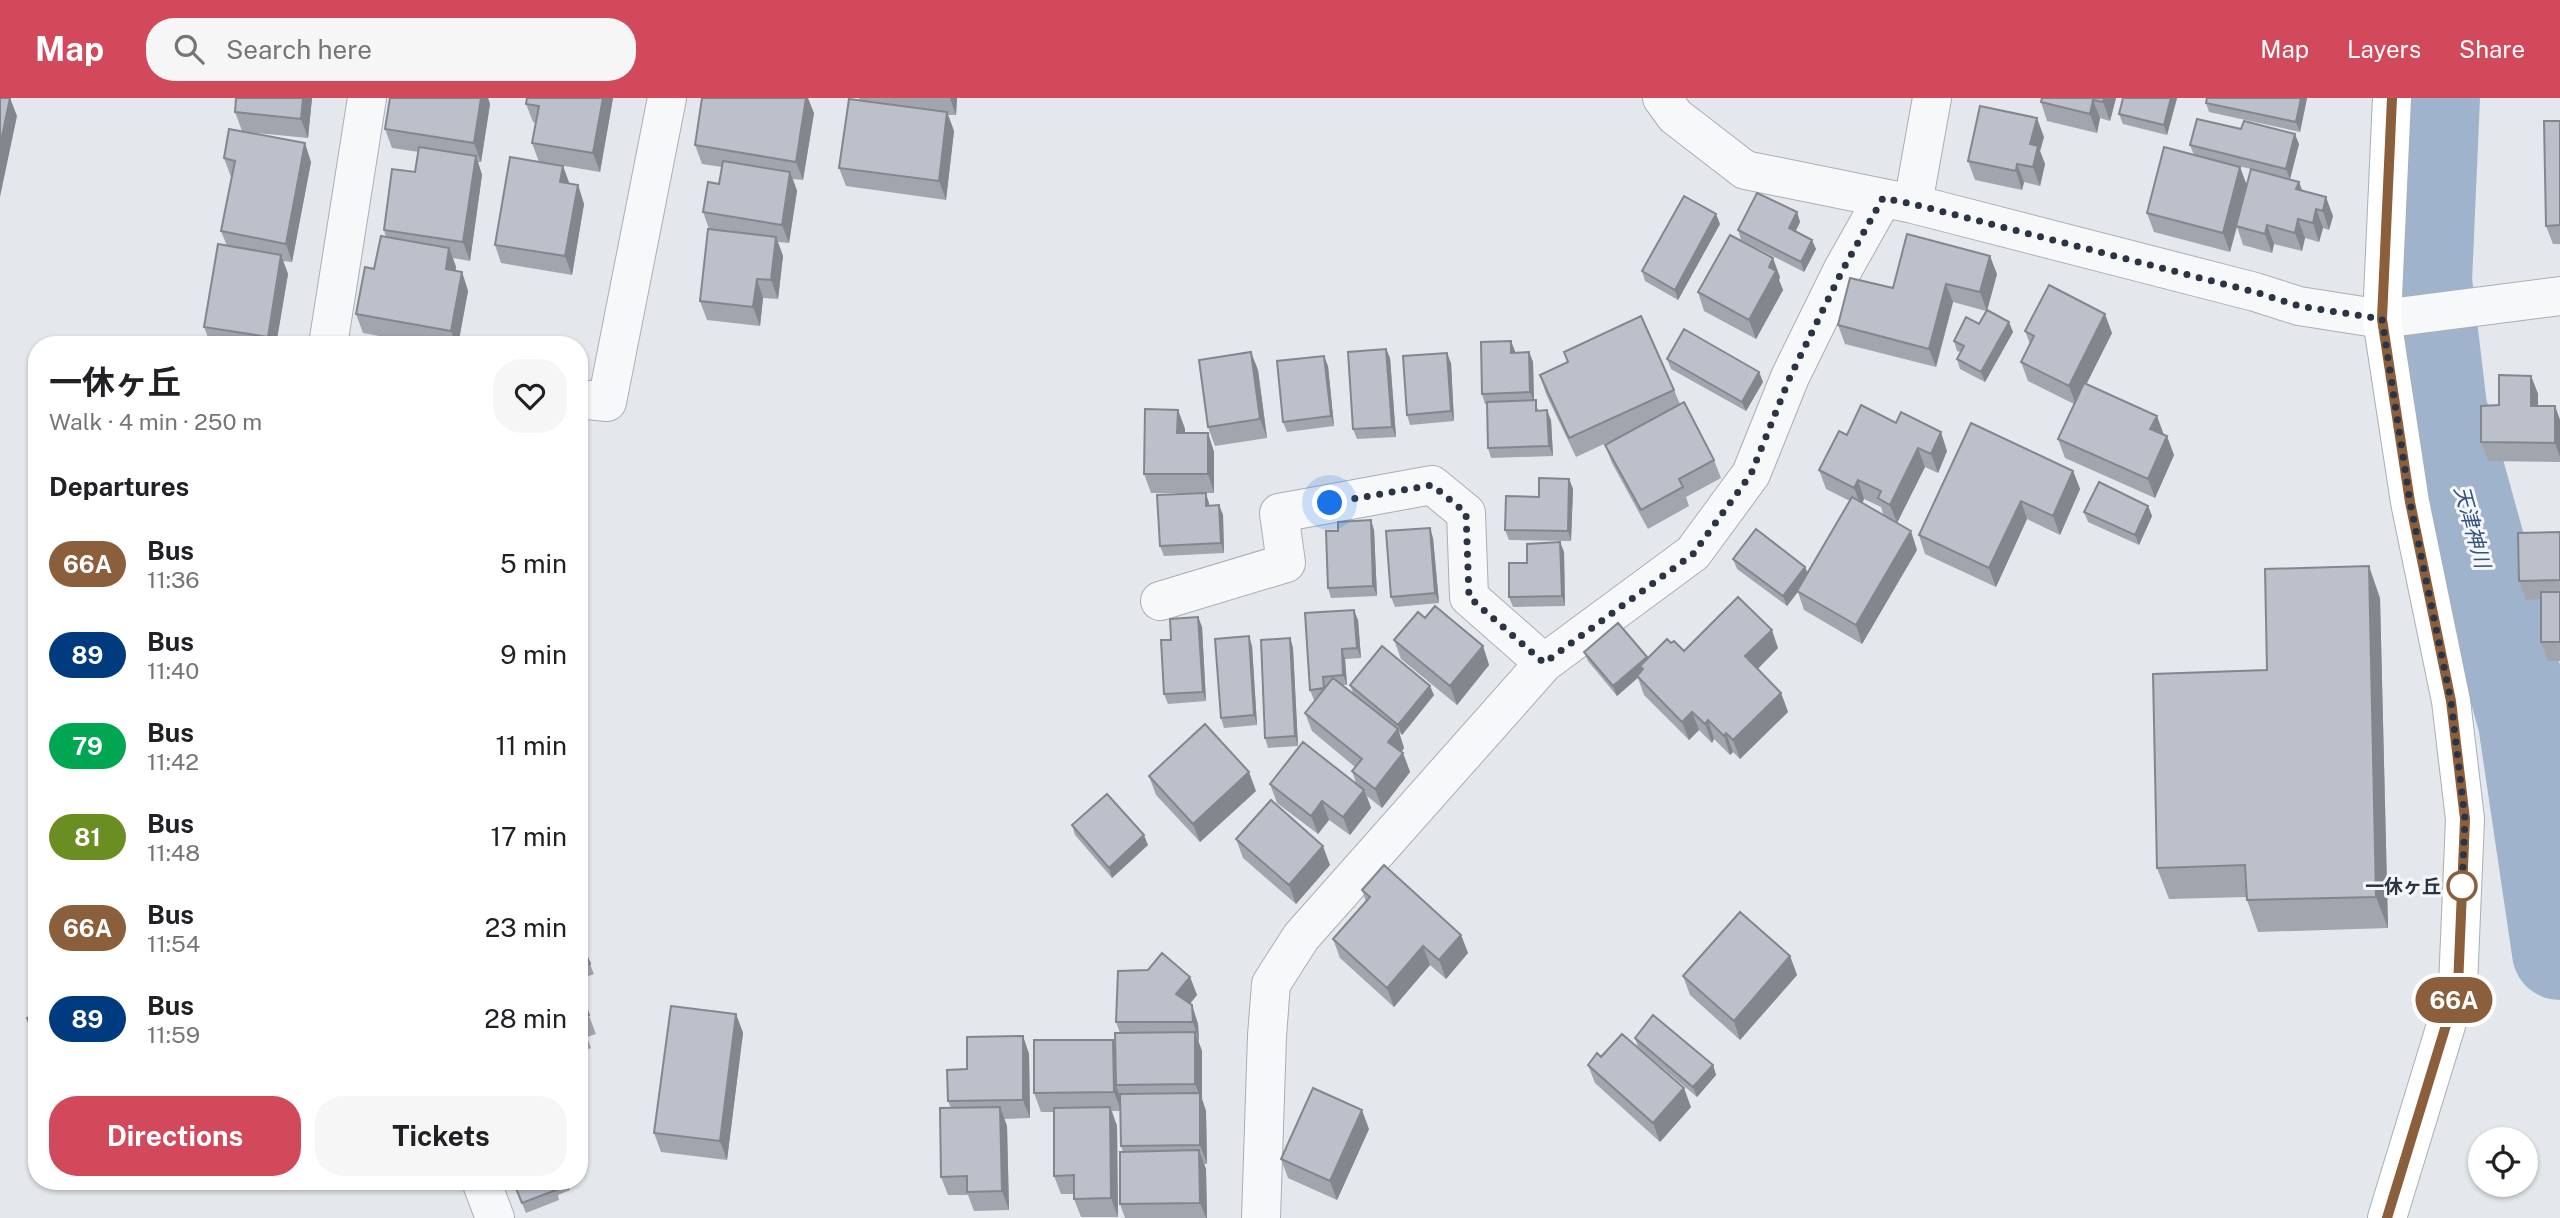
<!DOCTYPE html>
<meta charset="utf-8">
<style>
body{margin:0;font-family:"Public Sans","Noto Sans JP",sans-serif;background:#f6f6f6;color:#202124;height:100vh;display:flex;flex-direction:column;font-size:26px;white-space:nowrap}
*{box-sizing:border-box;margin:0}
p{font-size:23px;color:#757577}
.icon{flex:none;width:38px;height:38px;fill:none;stroke:currentColor;stroke-width:2;stroke-linecap:round;stroke-linejoin:round}
.map{position:relative;flex:1;overflow:hidden}
.details{position:absolute;left:28px;top:238px;width:560px;height:854px;display:flex;flex-direction:column;background:#fff;border-radius:28px;box-shadow:0 2px 5px #0004}
.details>*{flex:none}
.badge{padding:0 14px;border-radius:23px;font-size:24px;line-height:46px}
.tools{position:absolute;left:2468px;top:1029px;display:grid;gap:14px}
.tools a{display:grid;place-items:center;width:70px;height:70px;border-radius:50%;background:#fff;box-shadow:0 2px 5px #0004;font-size:35px}
.you{position:absolute;width:35px;height:35px;margin:-18px;border:5px solid #fff;border-radius:50%;background:#1a73e8;box-shadow:0 0 0 10px #1a73e833}
.map>.badge{position:absolute;translate:-50% -50%;box-shadow:0 0 0 4px #fff}
h2{padding:0 21px;font-size:26px;line-height:63px}
.round{display:grid;place-items:center;flex:none;width:74px;height:74px;border-radius:28px;background:#f6f6f6}
.headline{display:flex;align-items:center;justify-content:space-between;height:119px;padding:0 21px}
h1{font-size:33px;font-weight:700;line-height:52px}
.cta{display:flex;gap:14px;margin-top:auto;padding:14px 21px}
.cta a{flex:1;height:80px;border-radius:28px;background:#d1495b;color:#fff;font-size:28px;font-weight:700;line-height:80px;text-align:center}
.cta a+a{background:#f6f6f6;color:#202124}
ul{padding:0;list-style:none}
li{display:flex;align-items:center;gap:21px;height:91px;padding:0 21px}
li div{flex:1}
li b{display:block;font-size:26px}
li em{font-style:normal}
li .badge{min-width:77px;font-weight:700;text-align:center}
header{display:flex;align-items:center;gap:42px;box-sizing:border-box;height:98px;padding:0 35px;background:#d1495b;color:#fff}
header strong{font-size:33px}
nav{display:flex;gap:38px;margin-inline-start:auto;font-size:24px}
.search{width:490px;height:63px;background:#f6f6f6;display:flex;align-items:center;gap:18px;box-sizing:border-box;padding:0 24px;border-radius:28px;color:#757577;font-size:26px}
.map>svg:first-child{display:block}
</style>
<header>
<strong>Map</strong>
<div class="search"><svg class="icon" aria-label="search" viewBox="0 0 24 24"><circle cx="10" cy="10" r="6"/><path d="M15 15l6 6"/></svg>Search here</div>
<nav><a>Map</a><a>Layers</a><a>Share</a></nav>
</header>
<div class="map">
<svg width="2560" height="1120" viewBox="0 0 2560 1120">
<rect width="100%" height="100%" fill="#e4e7ec"/>
<g fill="none" stroke-linecap="round" stroke-linejoin="round">
<path stroke="#9fb4cc" stroke-width="96" d="M2432 0 2424 183 2439 310 2526 624 2560 854"/>
<defs>
<path id="street" d="M1662 0 1675 18 1745 72 1913 106 2255 194 2299 208 2382 221 2560 198
M1913 106 1932 0
M328 247 367 0
M579 301 607 304 667 0
M1160 503 1286 465 1279 415 1432 387 1466 415 1469 499 1544 565
M481 1083 495 1120
M1261 1120 1267 938 1271 886 1301 839 1544 565 1693 455 1751 376 1790 279 1842 173 1883 100"/>
<path id="secondary" d="M2387 1120 2458 888 2465 721 2451 603 2410 404 2382 221 2392 0"/>
</defs>
<use href="#street" stroke="#a9aeb7" stroke-width="40"/>
<use href="#secondary" stroke="#a9aeb7" stroke-width="40"/>
<use href="#street" stroke="#f7f8fa" stroke-width="38"/>
<use href="#secondary" stroke="#fff" stroke-width="38"/>
</g>
<path fill="#a1a5ae" fill-rule="evenodd" d="M312 0 308 40 245 34 311 64 292 164 283 163 288 176 276 247H211L204 229 227 148 221 133 232 79H231L224 60 242 33 235 14Z
M390 0H488L490 6 481 64H478L482 77 470 163 453 160 456 169V173L462 174 468 193 458 247H428L363 235 356 216 386 139 384 132 415 74 419 54 392 50 385 31Z
M527 0H613L600 74 541 64 563 68 569 85 578 87 584 106 572 177 501 165 495 147 539 64 532 45 536 25 533 24 526 6Z
M859 0H957L956 17H948L954 33 946 102 846 88 839 70 860 3Z
M2042 0H2116L2110 23 2100 20 2097 35 2047 23 2041 4Z
M2123 0H2177L2167 37 2123 26 2119 16Z
M2307 0 2300 34 2209 14 2206 5Z
M814 15 803 82 793 81 797 93 789 145 778 144 783 158 778 201 763 200 760 228 707 222 700 203 709 131 703 114 719 86 722 69 702 66 695 47Z
M2560 23V146H2553L2546 128Z
M2044 39 2040 53 2045 66 2040 88 2024 84 2022 92 1975 82 1968 63Z
M2299 46 2290 81 2253 72 2299 84 2302 93 2333 118 2329 132 2323 130 2319 144 2305 140 2302 153 2274 146 2272 155 2243 147 2237 129 2230 154 2154 134 2147 115 2194 57 2190 47ZM2204 60 2251 71 2247 88 2240 69Z
M1797 114 1800 124 1796 133 1816 151 1804 174 1741 142 1738 132Z
M1720 126 1678 202 1645 183 1642 173Z
M1997 176 1987 212 2013 234 1985 284 1960 271 1957 261 1960 254 1957 253 1954 243 1979 226 1986 213 1953 204 1936 269 1845 246 1838 227 1893 190Z
M1780 179 1779 182 1783 192 1756 241 1704 213 1698 194Z
M2025 233 2112 235 2086 286 2164 337 2174 357 2155 400 2065 360 2058 341 2074 306 2028 283 2021 264 2030 246Z
M1511 243 1515 255 1529 254 1533 264 1534 303 1539 313 1551 322 1553 358 1491 360 1488 350 1487 306H1485L1482 296Z
M1386 251 1390 260 1396 339 1357 341 1353 331Z
M1667 261 1759 274 1763 284 1746 313 1671 271Z
M1451 265 1454 323 1410 327 1407 317Z
M1328 268 1334 328 1287 334 1283 324Z
M1258 272 1267 340 1215 348 1208 329Z
M1540 277 1674 292 1680 306 1714 362 1721 380 1686 399 1689 408 1648 431 1612 365 1605 347 1619 339 1576 359 1546 296Z
M2531 278 2538 296V308H2555L2560 322V364L2488 363 2481 344 2499 307Z
M1178 312 1185 331V335H1208L1214 354V395H1151L1144 376Z
M1847 337 1947 353 1938 375 1925 369 1897 425 1917 452 1862 546 1804 512 1798 494 1787 508 1737 471 1733 461 1805 469 1808 475 1850 403 1826 391 1819 372ZM1864 401 1881 409 1884 418 1862 405Z
M2073 373 2080 391 2060 437 2027 421 1996 489 1925 456 1919 437Z
M1569 381 1573 391 1571 443 1509 442 1505 432Z
M1209 405V408L1219 407 1223 417 1224 455 1164 458 1160 448Z
M2148 408 2152 418 2139 447 2088 424 2084 414Z
M1374 432 1377 498 1331 500 1328 490 1338 433Z
M2560 434V563H2548L2541 544V501L2526 502 2519 483Z
M1433 440 1439 505 1395 509 1391 499Z
M1560 444 1564 454 1565 508 1513 509 1509 499 1527 465Z
M2380 500 2388 830 2258 834 2246 799 2169 801 2157 770 2267 572Z
M1198 519 1202 529 1206 603 1168 606 1164 596 1171 542Z
M1425 520 1483 548 1489 567 1457 607 1401 561 1394 542Z
M1358 522 1361 560 1345 561 1347 587H1343L1353 595 1350 587 1434 597 1402 637 1399 634 1404 650 1401 654 1403 655 1410 674 1382 710 1367 698 1371 710 1350 737 1329 722 1318 736 1277 705 1270 686 1356 685 1352 673 1355 669 1312 633 1305 615 1316 601 1314 602 1310 592Z
M1290 540 1293 550 1298 648 1268 650 1265 640Z
M1671 545 1684 553 1778 550 1757 571 1781 595 1788 614 1740 661 1733 654 1730 657 1714 641 1712 645 1699 632 1689 642 1644 597 1638 580 1617 598 1588 563 1584 554 1647 559 1648 560Z
M1252 548 1257 627 1224 630 1221 620Z
M1149 678 1256 693 1200 744 1156 697Z
M1072 727 1148 747 1112 780 1075 737Z
M1236 741 1330 767 1296 806 1243 760Z
M1362 792 1461 837 1468 855 1446 881 1430 867 1394 909 1340 860 1333 841 1366 804Z
M579 802 583 814 579 815Z
M579 840 594 876 579 882Z
M1790 858 1797 877 1740 942 1690 897 1683 878Z
M1190 879 1197 897 1190 906 1192 907 1198 926 1199 943H1198L1202 953V1001L1206 1013 1207 1066H1204L1206 1071 1207 1120H1125L1120 1106 1123 1054 1121 1048 1120 1013H1112L1117 1028 1118 1119H1081L1074 1101V1096H1061L1054 1078V1014H1041L1034 995 1113 942 1115 947 1120 935 1116 924Z
M579 897H581L596 936 587 939 591 950 581 954 583 959 579 960Z
M736 916 743 935 727 1062 661 1054 654 1035Z
M1023 938 1029 956 1030 1020 1004 1021 1007 1028 1009 1112 974 1113 968 1097H948L941 1079 951 1010 948 1003Z
M1635 940 1713 967 1716 977 1697 999 1638 949Z
M1601 959 1691 1009 1660 1044 1595 985 1588 967Z
M579 976 586 995 579 997Z
M579 1000 585 1017 579 1019Z
M1369 1031 1337 1102 1288 1080 1281 1061Z
M513 1083H566L570 1092 558 1097 559 1102 526 1115Z"/>
<path fill="#83868d" d="M10 0 17 18 0 99V48Z
M303 0H312L308 40 301 21Z
M480 0H488L490 6 481 64 474 45Z
M603 0H613L600 74 593 55Z
M806 0H808L814 15 803 82 796 64Z
M950 0H957L956 17Z
M2104 0H2116L2110 23 2103 4Z
M2171 0H2177L2167 37 2164 27Z
M2301 0H2307L2300 34 2296 24Z
M2093 2 2100 20 2097 35 2090 16Z
M947 14 954 33 946 102 939 83Z
M2037 20 2044 39 2040 53 2045 66 2040 88 2033 69 2030 46Z
M2295 36 2299 46 2290 81 2286 71Z
M305 45 311 64 292 164 286 146Z
M476 58 482 77 470 163 463 144Z
M2017 66 2024 84 2022 92 2016 73Z
M563 68 570 87 560 84Z
M2240 69 2247 88 2230 154 2223 135Z
M790 74 797 93 789 145 782 127Z
M2299 84 2306 103 2296 91Z
M578 87 584 106 572 177 565 158Z
M2326 99 2333 118 2329 132 2323 113Z
M2316 111 2323 130 2319 144 2313 125Z
M1797 114 1800 124 1792 139 1789 130Z
M1716 116 1720 126 1678 202 1675 192Z
M2298 121 2305 140 2302 153 2295 135Z
M2267 127 2274 146 2272 155 2265 136Z
M776 139 783 158 778 201 771 182Z
M1812 142 1816 151 1804 174 1801 164Z
M449 150 456 169 453 190 446 171Z
M281 157 288 176 276 247H271L268 239Z
M1990 158 1997 176 1987 213 1980 194Z
M1773 160 1780 179 1779 182 1783 192 1756 241 1749 222Z
M462 174 468 193 458 247H456L451 233Z
M757 181 763 200 760 228 753 209Z
M1946 186 1953 204 1936 269 1929 251Z
M2105 216 2112 235 2076 307 2069 288Z
M2009 224 2013 234 1985 284 1981 274Z
M1511 243 1515 253V265L1511 255Z
M1386 251 1390 260 1396 339 1392 329Z
M1251 254 1258 272 1267 340 1260 321Z
M1529 254 1533 264 1534 304 1530 294Z
M1447 255 1451 265 1454 323 1451 313Z
M1324 258 1328 268 1334 328 1331 318Z
M1759 274 1763 284 1746 313 1742 304Z
M2531 278 2538 296V326L2531 308Z
M2555 308 2560 322V359L2555 345Z
M1178 312 1185 331 1184 354 1177 335Z
M1547 312 1551 322 1553 358 1549 348Z
M2157 318 2164 337 2150 331Z
M1941 334 1947 353 1938 375 1931 356Z
M1208 335 1214 354V395L1208 376Z
M2167 338 2174 357 2155 400 2148 381Z
M1918 350 1925 369 1897 425 1890 407Z
M2073 373 2080 391 2060 437 2053 418Z
M1569 381 1573 391 1571 443 1568 433Z
M1858 382 1864 401 1861 408 1854 390Z
M1206 395 1209 405V418L1206 408Z
M2021 403 2027 421 1996 489 1989 470Z
M1219 407 1223 417 1224 455 1221 445Z
M2148 408 2152 418 2139 447 2135 437Z
M1371 422 1374 432 1377 498 1373 488Z
M1430 430 1433 440 1439 505 1435 495Z
M1911 433 1917 452 1862 546 1856 527Z
M1560 444 1564 454 1565 508 1562 498Z
M2369 468 2380 500 2388 830 2376 799Z
M1805 469 1809 479 1787 508 1783 498Z
M1354 512 1358 522 1361 560 1357 550Z
M1198 519 1202 529 1206 603 1203 594Z
M1772 532 1778 550 1752 577 1745 558Z
M1249 538 1252 548 1257 627 1254 617Z
M1290 540 1293 550 1298 648 1295 638Z
M1483 548 1489 567 1457 607 1450 588Z
M1342 551 1345 561 1347 587 1343 577Z
M1647 559 1651 569 1643 571 1640 568 1643 575 1617 598 1613 588Z
M1430 588 1434 597 1402 637 1398 627Z
M1781 595 1788 614 1740 661 1733 642Z
M1692 614 1699 632 1689 642 1682 624Z
M1708 622 1714 641 1712 645 1705 626Z
M1398 631 1404 650 1395 663 1388 644Z
M1726 635 1733 654 1730 657 1724 638Z
M1403 655 1410 674 1382 710 1375 691Z
M1249 674 1256 693 1200 744 1193 726Z
M1364 692 1371 710 1350 737 1343 719Z
M1322 703 1329 722 1318 736 1311 718Z
M1144 737 1148 747 1112 780 1109 770Z
M1323 748 1330 767 1296 806 1289 787Z
M1461 837 1468 855 1446 881 1439 862Z
M1423 848 1430 867 1394 909 1387 890Z
M1790 858 1797 877 1740 942 1734 923Z
M1190 879 1197 897 1183 914 1176 896Z
M1192 907 1198 926 1199 943 1193 924Z
M736 916 743 935 727 1062 720 1043Z
M1195 934 1202 953V1001L1206 1013 1207 1066 1200 1047V998L1195 986Z
M1023 938 1029 956 1030 1020 1023 1002Z
M1113 942 1120 960 1116 987 1121 1002V1013L1114 994Z
M1713 967 1716 977 1697 999 1693 989Z
M1684 990 1691 1009 1660 1044 1653 1025Z
M1000 1009 1007 1028 1009 1112 1002 1093Z
M1110 1009 1117 1028 1118 1119 1111 1100Z
M1362 1012 1369 1031 1337 1102 1330 1083Z
M1199 1052 1206 1071 1207 1120H1206L1200 1105Z"/>
<path fill="#bbc0ca" stroke="#83868d" stroke-width="2" d="M0 0H10L0 48Z
M236 0H303L301 21 235 14Z
M390 0H481L474 45 385 31Z
M527 0H603L593 55 532 45 539 8 526 6Z
M702 0H806L796 64 695 47Z
M2042 0H2104L2103 4 2093 2 2090 16 2041 4Z
M2123 0H2171L2164 27 2119 16Z
M2207 0H2301L2296 24 2206 5Z
M849 1 947 14 939 83 839 70Z
M1980 8 2037 20 2030 46 2038 48 2033 69 2017 66 2016 73 1968 63Z
M2197 21 2241 31 2244 23 2295 36 2286 71 2190 47Z
M2544 23H2560V127L2546 128Z
M229 31 305 45 286 146 221 133 235 63 224 60Z
M419 49 476 58 463 144 384 132 392 71 415 74Z
M2164 49 2240 69 2223 135 2147 115Z
M510 59 563 68 560 84 578 87 565 158 495 147Z
M723 63 790 74 782 127 703 114 708 84 719 86Z
M2251 71 2299 84 2296 91 2326 99 2323 113 2316 111 2313 125 2298 121 2295 135 2267 127 2265 136 2236 128Z
M1757 95 1797 114 1789 130 1812 142 1801 164 1738 132Z
M1684 98 1716 116 1675 192 1642 173Z
M708 131 776 139 771 182 757 181 753 209 700 203Z
M1907 136 1990 158 1980 194 1946 186 1929 251 1838 227 1850 180 1893 190Z
M1730 137 1773 160 1769 169 1776 173 1749 222 1698 194Z
M381 138 449 150 446 171 462 174 451 233 356 216 365 169 374 171Z
M218 146 281 157 268 239 204 229Z
M2049 187 2105 216 2069 288 2021 264 2034 238 2025 233Z
M1987 212 2009 224 1981 274 1957 261 1964 248 1954 243 1966 219 1979 226Z
M1641 218 1674 292 1569 340 1540 277 1568 264 1564 254Z
M1684 231 1759 274 1742 304 1667 261Z
M1511 243V255L1529 254 1530 294 1482 296 1481 244Z
M1386 251 1392 329 1353 331 1348 254Z
M1251 254 1260 321 1208 329 1199 262Z
M1447 255 1451 313 1407 317 1403 258Z
M1324 258 1331 318 1283 324 1277 263Z
M2499 277 2531 278V308H2555V345L2481 344V308L2499 307Z
M2084 285 2157 318 2150 331 2167 338 2148 381 2058 341Z
M1536 302V313L1547 312 1549 348 1488 350 1487 304Z
M1684 304 1714 362 1679 381 1683 389 1641 412 1605 347Z
M1861 307 1896 325 1901 314 1941 334 1931 356 1918 350 1890 407 1878 400 1881 393 1858 382 1854 390 1819 372 1839 333 1847 337Z
M1145 311 1178 312 1177 335H1208V376H1144Z
M1971 325 2073 373 2053 418 2021 403 1989 470 1919 437Z
M1539 380 1569 381 1568 433 1505 432 1506 398 1539 399Z
M2099 384 2148 408 2135 437 2084 414Z
M1206 395V408L1219 407 1221 445 1160 448 1157 397Z
M1852 399 1911 433 1856 527 1797 493Z
M1371 422 1373 488 1328 490 1326 433H1338V424Z
M1430 430 1435 495 1391 499 1386 433Z
M1756 431 1805 469 1783 498 1733 461Z
M2560 434V482L2519 483 2518 435Z
M1560 444 1562 498 1509 499V465H1527V446Z
M2369 468 2376 799 2247 802 2245 767 2157 770 2153 576 2267 572 2265 471Z
M2541 494H2560V544H2541Z
M1738 499 1772 532 1745 558 1781 595 1733 642 1726 635 1724 638 1708 622 1705 626 1692 614 1682 624 1637 578 1643 571 1640 568 1667 541 1671 545 1674 543 1684 553Z
M1435 508 1483 548 1450 588 1394 542 1418 514 1425 520Z
M1354 512 1357 550 1342 551 1343 577 1323 579 1324 590 1310 592 1305 515Z
M1198 519 1203 594 1164 596 1161 542H1171L1170 521Z
M1618 525 1647 559 1613 588 1584 554Z
M1249 538 1254 617 1221 620 1215 541Z
M1290 540 1295 638 1265 640 1261 542Z
M1382 548 1430 588 1398 627 1350 587Z
M1333 580 1398 631 1388 644 1403 655 1375 691 1352 673 1362 661 1305 615Z
M1205 626 1249 674 1193 726 1149 678Z
M1303 644 1364 692 1343 719 1322 703 1311 718 1270 686Z
M1107 696 1144 737 1109 770 1072 727Z
M1271 702 1323 748 1289 787 1236 741Z
M1384 767 1461 837 1439 862 1423 848 1387 890 1333 841 1370 799 1362 792Z
M1740 814 1790 858 1734 923 1683 878Z
M579 840 590 866 579 870Z
M1162 855 1190 879 1176 896 1192 907 1193 924H1116L1118 873 1148 872Z
M581 897 589 917 580 921 584 931 579 933V898Z
M671 908 736 916 720 1043 654 1035Z
M37 915V942L27 920Z
M1653 917 1713 967 1693 989 1635 940Z
M1195 934V986L1116 987 1115 935Z
M1622 936 1684 990 1653 1025 1588 967 1597 955 1601 959Z
M1023 938V1002L948 1003 947 972 967 971V939Z
M1034 942H1113L1114 994 1034 995Z
M1313 990 1362 1012 1330 1083 1281 1061Z
M1200 995V1047L1121 1048 1120 996Z
M1000 1009 1002 1093 967 1094V1078L941 1079 940 1010Z
M1110 1009 1111 1100 1074 1101V1077L1054 1078V1010Z
M1199 1052 1200 1105 1120 1106V1054Z
M513 1083H564L553 1088 556 1092 522 1105Z"/>
<g fill="none" stroke-linecap="round" stroke-linejoin="round">
<defs>
<path id="line" d="M2387 1120 2458 888 2465 721 2451 603 2410 404 2382 221 2392 0"/>
</defs>
<use href="#line" stroke="#fff" stroke-width="16"/>
<use href="#line" stroke="#8b5e3c" stroke-width="10"/>
<path stroke="#2b3445" stroke-width="7" stroke-dasharray="0 12.6" d="M1330 405 1432 387 1466 415 1469 499 1544 565 1693 456 1751 376 1790 279 1842 173 1883 100 1913 106 2255 194 2299 208 2382 221 2410 404 2451 603 2465 721 2462 788"/>
</g>
<circle fill="#fff" stroke="#8b5e3c" stroke-width="3.5" cx="2462" cy="788" r="14"/>
<g text-anchor="middle" stroke-width="6" stroke-linejoin="round" paint-order="stroke">
<g font-size="19" font-weight="bold" fill="#2b3445" stroke="#f4f6f9" text-anchor="end">
<text x="2441" y="795">一休ヶ丘</text>
</g>
<g font-size="21" font-style="italic" fill="#34527a" stroke="#f4f6f9">
<text transform="translate(2472 429) rotate(75)" y="7">天津神川</text>
</g>
</g>
</svg>
<div class="tools">
<a><svg class="icon" aria-label="locate" viewBox="0 0 24 24"><circle cx="12" cy="12" r="6"/><path d="M12 2v4M12 18v4M2 12h4M18 12h4"/></svg></a>
</div>
<div class="you" style="left:1330px;top:405px"></div>
<b class="badge" style="left:2454px;top:902px;background:#8b5e3c;color:#fff">66A</b>
<section class="details">
<div class="headline"><div><h1>一休ヶ丘</h1><p>Walk · 4 min · 250 m</p></div><a class="round"><svg class="icon" aria-label="heart" viewBox="0 0 24 24"><path d="M12 20l-8-8c-3-5 5-10 8-4 3-6 11-1 8 4z"/></svg></a></div>
<h2>Departures</h2>
<ul>
<li><span class="badge" style="background:#8b5e3c;color:#fff">66A</span><div><b>Bus</b><p>11:36</p></div><em>5 min</em></li>
<li><span class="badge" style="background:#003b80;color:#fff">89</span><div><b>Bus</b><p>11:40</p></div><em>9 min</em></li>
<li><span class="badge" style="background:#00a651;color:#fff">79</span><div><b>Bus</b><p>11:42</p></div><em>11 min</em></li>
<li><span class="badge" style="background:#6b8e23;color:#fff">81</span><div><b>Bus</b><p>11:48</p></div><em>17 min</em></li>
<li><span class="badge" style="background:#8b5e3c;color:#fff">66A</span><div><b>Bus</b><p>11:54</p></div><em>23 min</em></li>
<li><span class="badge" style="background:#003b80;color:#fff">89</span><div><b>Bus</b><p>11:59</p></div><em>28 min</em></li>
</ul>
<div class="cta"><a>Directions</a><a>Tickets</a></div>
</section>
</div>
